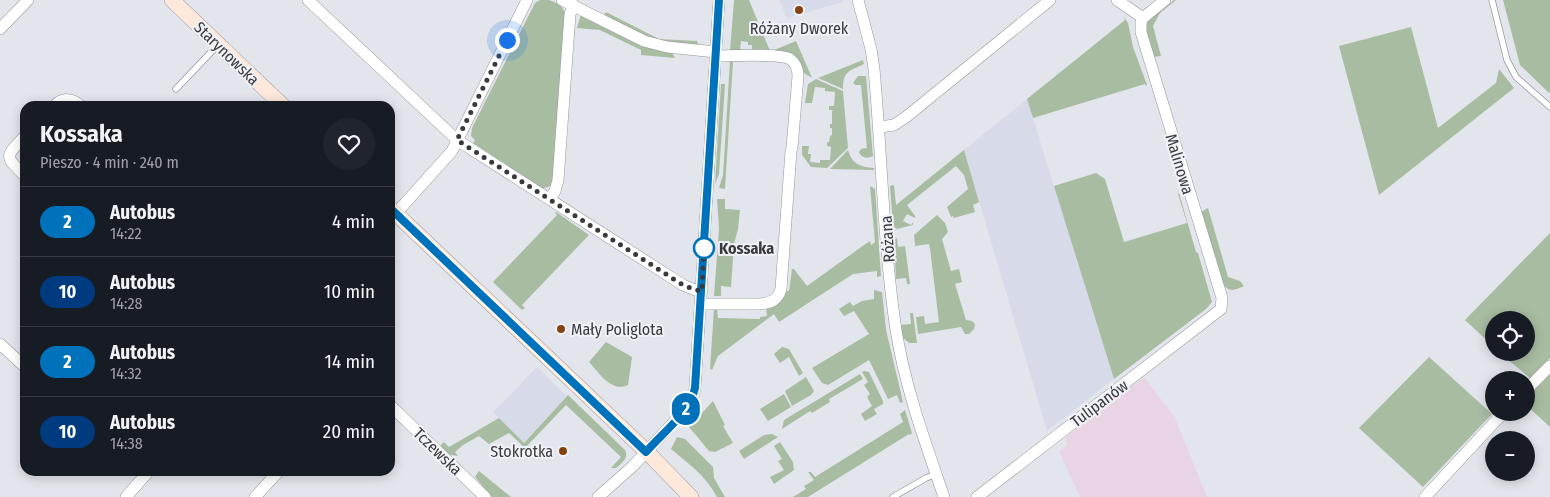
<!DOCTYPE html>
<html lang="pl">
<meta charset="utf-8">
<style>
body{margin:0;font-family:"Fira Sans Condensed",sans-serif;background:#20242c;color:#f1f3f6;height:100vh;display:flex;flex-direction:column;font-size:19px;white-space:nowrap}
*{box-sizing:border-box;margin:0}
p{font-size:16px;color:#9ea1a6}
.icon{flex:none;width:28px;height:28px;fill:none;stroke:currentColor;stroke-width:2;stroke-linecap:round;stroke-linejoin:round}
.map{position:relative;flex:1;overflow:hidden}
.details{position:absolute;left:20px;top:101px;width:375px;height:375px;display:flex;flex-direction:column;background:#171b24;border-radius:15px;box-shadow:0 2px 12px #0003}
.details>*{flex:none}
.badge{padding:0 10px;border-radius:16px;font-size:18px;line-height:32px}
.tools{position:absolute;left:1485px;top:311px;display:grid;gap:10px}
.tools a{display:grid;place-items:center;width:50px;height:50px;border-radius:50%;background:#171b24;box-shadow:0 2px 12px #0003;font-size:25px}
.you{position:absolute;width:25px;height:25px;margin:-12px;border:4px solid #fff;border-radius:50%;background:#1a73e8;box-shadow:0 0 0 8px #1a73e833}
.map>.badge{position:absolute;translate:-50% -50%;box-shadow:0 0 0 2px #fff}
.round{display:grid;place-items:center;flex:none;width:52px;height:52px;border-radius:26px;background:#20242c}
.headline{display:flex;align-items:center;justify-content:space-between;height:85px;padding:0 20px}
h1{font-size:24px;font-weight:700;line-height:38px}
ul{padding:0;list-style:none}
li{display:flex;align-items:center;gap:15px;height:70px;padding:0 20px;border-top:1px solid #363941}
li div{flex:1}
li b{display:block;font-size:19px}
li em{font-style:normal}
li .badge{min-width:55px;font-weight:700;text-align:center}
.map>svg:first-child{display:block}
</style>
<div class="map">
<svg width="1550" height="497" viewBox="0 0 1550 497">
<rect width="100%" height="100%" fill="#e3e5ec"/>
<path fill="#d7dae8" d="M779 0H843V2L787 18Z
M1027 99 1114 379 1047 431 964 150Z
M537 367 567 396 523 443 493 412Z"/>
<path fill="#e9d4e3" d="M1144 377 1175 418 1207 497H1080L1059 451 1067 446 1066 437Z"/>
<path fill="#a8bca2" d="M540 0H549L561 5 565 13 554 180C551 186 549 188 542 188L473 143 475 140 471 136 472 128 535 3Z
M734 0H749L770 51 752 50V45H748V42L741 41 740 49 744 50 730 51Z
M1174 0H1176L1160 13 1153 26 1161 56 1154 57C1151 46 1143 32 1148 21Z
M1503 0H1550V91L1549 93 1520 65Z
M606 12 659 39 697 41 699 46 669 43 645 36 604 15Z
M581 14 672 53 675 58 641 55V50L600 30 577 28Z
M1123 16 1128 23 1133 47 1147 85 1146 86 1145 84 1033 118 1027 99 1125 20Z
M1411 27 1438 128 1496 83 1499 69 1514 88 1379 195 1339 46Z
M796 41 812 78 804 73 799 61 774 52V50Z
M863 60 864 64C850 71 843 70 843 89L818 78Z
M730 61 733 62 725 189 719 188 723 175Z
M858 76H866L873 156C867 159 861 158 859 152L861 149 867 148 861 85H856L853 83Z
M816 79 843 91 848 148 827 168 811 167 802 155V146H809L808 154H811L810 162 820 163V160H830L831 147 827 146V142H829L830 136 832 135V128H830V124H832V111L833 110H829V106H834L835 92 825 91V88L815 87 812 103H805L808 84Z
M721 84H725L719 174 715 184Z
M848 150C852 164 860 167 874 168V170L830 169Z
M964 150 979 202 973 205 975 212 954 218 953 216 951 217 947 207 968 189 964 175 956 166 907 205 915 216V218L907 214 903 221 911 225 913 222V225L897 229 893 226 890 186 894 185 896 205Z
M1096 173 1105 179 1124 242 1187 223 1178 194 1179 193 1196 252 1198 253 1212 302 1206 309 1114 379 1054 186Z
M870 186 875 189 881 276 877 277V271L853 274 779 322 774 314 718 356 712 370 710 369 714 308 717 309 718 318 760 319V317L767 316 766 308 786 291H789L792 269H794L807 286 864 245 870 241 871 245 875 242Z
M717 199H725V209L740 210 738 229 734 244 731 287 721 286V296H714L719 229Z
M1208 208 1228 277 1240 281 1244 286C1235 290 1229 293 1223 284L1201 212Z
M556 212 589 235 522 305 525 308 522 310 493 282 557 215 555 213Z
M937 215 945 223 948 232 942 239 951 271 959 269 962 282 955 284 966 320 972 321 975 324 974 329 969 334H965L961 327 918 334 916 317 924 316 925 324 939 322 930 249 929 244 915 246 914 235Z
M1550 233V358L1531 379 1500 353 1526 352V320H1494V347L1465 320Z
M897 238 898 247 905 246 910 284H907L906 278 896 279 894 240Z
M874 290 882 292 886 330 903 402 900 403 897 395 888 399 869 360 828 385 822 383 812 368 869 334 854 311 844 316 839 309 850 302 853 306 862 301 874 299Z
M910 313H913L917 343H909L903 338 901 325 911 324Z
M606 342 632 357 628 385C612 393 599 373 589 362Z
M782 347 789 349 803 373 799 376 789 357 780 363 774 354Z
M1429 357 1492 414 1423 487 1359 428Z
M864 371 869 372 883 401V404L874 409 877 414 865 421 861 414 872 406 867 397 870 394 864 385 868 382 862 372Z
M1550 372V427L1526 405V396Z
M860 374 863 379 829 399 830 402 812 413 810 411 782 429 784 420Z
M806 377 814 391 811 395 792 406 785 391Z
M784 394 791 407 768 421 760 409Z
M568 395 625 450C629 458 622 463 616 468H611L621 457 566 405 525 448 509 433 489 444 479 436 463 445 455 452 458 456 446 454 440 449 441 445 444 442 449 447 499 418 524 443Z
M713 401 725 425 723 426 733 443 715 452 709 451 689 427Z
M905 410 912 433 910 435 909 434 808 497H793L806 489 804 486 814 480 808 472H811L815 477 903 422 900 414Z
M772 434 778 437 744 459 739 451 764 435Z
M677 437 685 439 713 467 714 478 725 497H717C706 476 689 464 671 449Z
M780 442 793 462 794 470 774 484 770 477 784 470 778 461 782 459 774 446Z
M479 471 511 497H492L475 477Z"/>
<g fill="none" stroke-linecap="round" stroke-linejoin="round">
<defs>
<path id="lane" d="M1492 0 1507 60 1516 77 1550 107
M176 89 214 49
M893 497 926 478 936 474"/>
<path id="street" d="M308 0 457 140 683 285 695 290 702 291
M562 0 644 41 667 47 716 52
M858 0 871 49 874 69C882 156 883 244 896 330 905 387 925 442 944 497
M1117 0 1143 18
M0 29 28 0
M716 56C730 56 780 53 790 59 796 63 798 70 798 76L792 148
M54 106C63 97 72 98 81 106
M880 127 894 125 906 117 1050 0
M25 136C5 157 4 156 25 176
M550 199 555 191 558 180 570 14 574 5
M390 220 452 151 527 0
M701 304H760C771 303 778 300 781 289L791 151
M0 344 25 367
M1526 390 1550 366
M390 405 485 497
M126 497 149 471
M255 497 279 471
M598 497 633 466 686 409 692 399 695 388 719 0
M977 497 1221 309 1222 298 1141 32V22L1143 18 1165 0
M1425 497 1504 412"/>
<path id="secondary" d="M172 0 283 106
M390 208 646 451 691 497"/>
</defs>
<use href="#lane" stroke="#95969d" stroke-width="7"/>
<use href="#street" stroke="#95969d" stroke-width="12"/>
<use href="#secondary" stroke="#95969d" stroke-width="16"/>
<use href="#lane" stroke="#fff" stroke-width="5.5"/>
<use href="#street" stroke="#fff" stroke-width="11"/>
<use href="#secondary" stroke="#fee8dc" stroke-width="15"/>
</g>
<g fill="none" stroke-linecap="round" stroke-linejoin="round">
<defs>
<path id="line" d="M390 208 646 452C663 432 689 414 695 388L719 0"/>
</defs>
<use href="#line" stroke="#fff" stroke-width="11"/>
<use href="#line" stroke="#0072bc" stroke-width="8"/>
<path stroke="#3a3a3d" stroke-width="5" stroke-dasharray="0 9" d="M507 40 457 140 683 285 696 290 702 291 704 247V248"/>
</g>
<g fill="#84430e" stroke="#f1f2f9" stroke-width="2">
<circle cx="799" cy="10" r="5"/>
<circle cx="561" cy="329" r="5"/>
<circle cx="563" cy="451" r="5"/>
</g>
<circle fill="#fff" stroke="#0072bc" stroke-width="2.5" cx="704" cy="248" r="10"/>
<g text-anchor="middle" stroke-width="4" stroke-linejoin="round" paint-order="stroke">
<g font-size="16" fill="#3a3a3d" stroke="#f1f2f9">
<text x="799" y="34">Różany Dworek</text>
<text x="571" y="335" text-anchor="start">Mały Poliglota</text>
<text x="553" y="457" text-anchor="end">Stokrotka</text>
</g>
<g font-size="16" fill="#3a3a3d" stroke="#f1f2f9">
<text transform="translate(227 53) rotate(44)" y="6">Starynowska</text>
<text transform="translate(1180 164) rotate(73)" y="6">Malinowa</text>
<text transform="translate(887 239) rotate(-94)" y="6">Różana</text>
<text transform="translate(1099 403) rotate(-37)" y="6">Tulipanów</text>
<text transform="translate(438 451) rotate(44)" y="6">Tczewska</text>
</g>
<g font-size="16" font-weight="bold" fill="#3a3a3d" stroke="#f1f2f9" text-anchor="start">
<text x="719" y="254">Kossaka</text>
</g>
</g>
</svg>
<div class="tools">
<a><svg class="icon" aria-label="locate" viewBox="0 0 24 24"><circle cx="12" cy="12" r="6"/><path d="M12 2v4M12 18v4M2 12h4M18 12h4"/></svg></a>
<a>+</a>
<a>−</a>
</div>
<div class="you" style="left:507px;top:40px"></div>
<b class="badge" style="left:686px;top:409px;background:#0072bc;color:#fff">2</b>
<section class="details">
<div class="headline"><div><h1>Kossaka</h1><p>Pieszo · 4 min · 240 m</p></div><a class="round"><svg class="icon" aria-label="heart" viewBox="0 0 24 24"><path d="M12 20l-8-8c-3-5 5-10 8-4 3-6 11-1 8 4z"/></svg></a></div>
<ul>
<li><span class="badge" style="background:#0072bc;color:#fff">2</span><div><b>Autobus</b><p>14:22</p></div><em>4 min</em></li>
<li><span class="badge" style="background:#003b80;color:#fff">10</span><div><b>Autobus</b><p>14:28</p></div><em>10 min</em></li>
<li><span class="badge" style="background:#0072bc;color:#fff">2</span><div><b>Autobus</b><p>14:32</p></div><em>14 min</em></li>
<li><span class="badge" style="background:#003b80;color:#fff">10</span><div><b>Autobus</b><p>14:38</p></div><em>20 min</em></li>
</ul>
</section>
</div>
